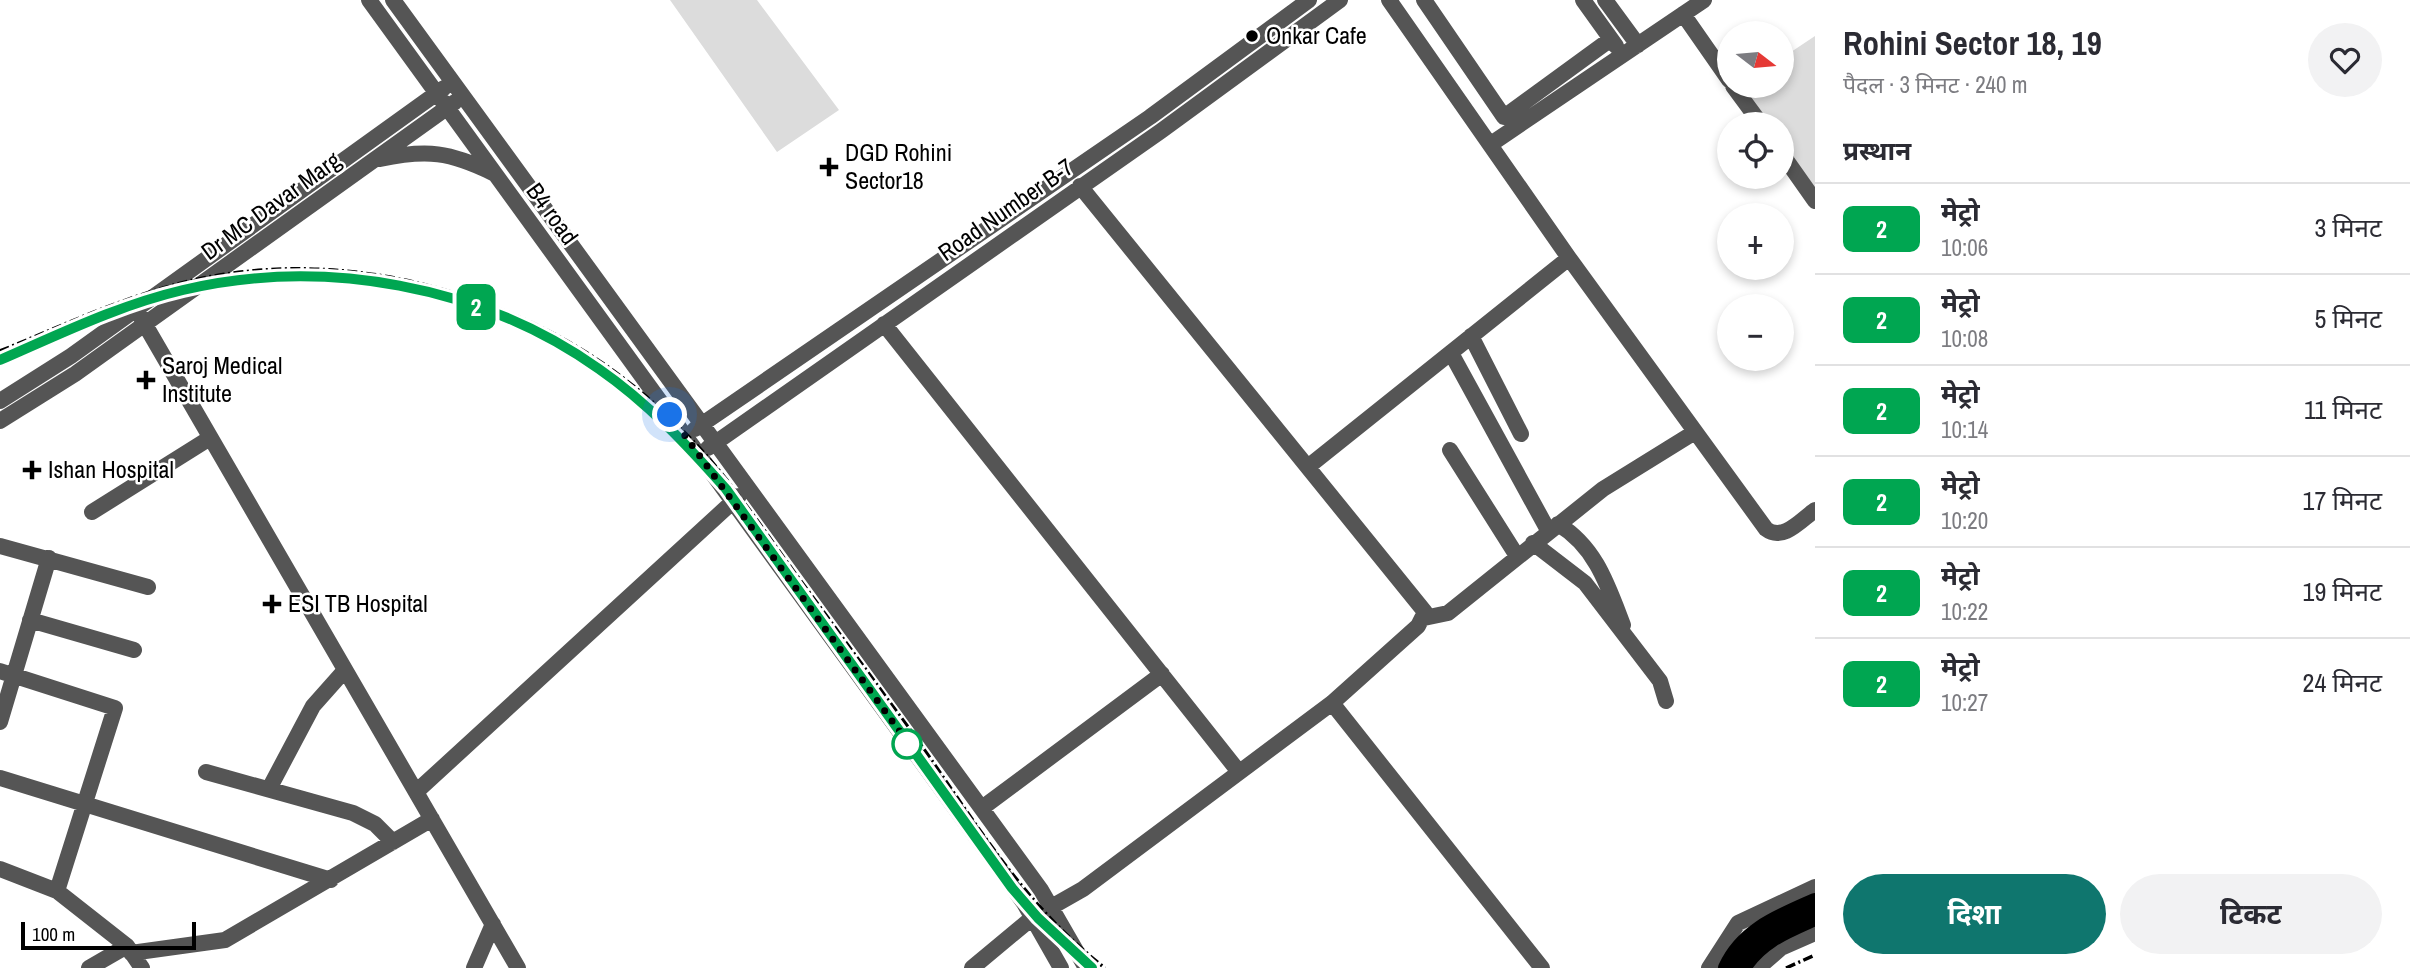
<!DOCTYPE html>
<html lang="hi">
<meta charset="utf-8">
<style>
body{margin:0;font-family:"Archivo Narrow","Noto Sans Devanagari",sans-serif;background:#f2f2f3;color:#2b2b33;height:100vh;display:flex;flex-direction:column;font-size:26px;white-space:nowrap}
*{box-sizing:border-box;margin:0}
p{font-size:23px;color:#7c7c81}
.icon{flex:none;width:38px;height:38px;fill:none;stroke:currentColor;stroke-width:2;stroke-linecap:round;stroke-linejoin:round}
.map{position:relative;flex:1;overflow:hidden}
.panel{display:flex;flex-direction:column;background:#fff;width:595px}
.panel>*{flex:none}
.badge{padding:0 14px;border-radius:10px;font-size:24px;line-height:46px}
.needle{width:46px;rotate:106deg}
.tools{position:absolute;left:1717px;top:21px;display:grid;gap:14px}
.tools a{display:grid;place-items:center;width:77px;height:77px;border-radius:50%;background:#fff;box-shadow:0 4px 10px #0003;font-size:35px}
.scale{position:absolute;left:21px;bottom:18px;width:175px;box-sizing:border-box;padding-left:7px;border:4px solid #000;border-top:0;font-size:19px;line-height:24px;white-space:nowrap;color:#000;-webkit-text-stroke:5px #fff;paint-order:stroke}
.you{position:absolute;width:35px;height:35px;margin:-18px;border:5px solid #fff;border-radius:50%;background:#1a73e8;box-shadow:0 0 0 10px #1a73e833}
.map>.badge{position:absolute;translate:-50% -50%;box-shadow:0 0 0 4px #fff}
h2{padding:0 28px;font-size:26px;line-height:63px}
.round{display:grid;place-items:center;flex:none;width:74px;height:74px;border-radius:37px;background:#f2f2f3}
.summary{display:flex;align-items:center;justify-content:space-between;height:119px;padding:0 28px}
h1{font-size:33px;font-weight:700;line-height:52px}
.primary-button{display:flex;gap:14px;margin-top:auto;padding:14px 28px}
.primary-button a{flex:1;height:80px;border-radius:42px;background:#0f766e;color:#fff;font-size:28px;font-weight:700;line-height:80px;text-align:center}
.primary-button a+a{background:#f2f2f3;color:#2b2b33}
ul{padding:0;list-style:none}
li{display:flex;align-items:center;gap:21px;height:91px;padding:0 28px;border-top:2px solid #e1e1e2}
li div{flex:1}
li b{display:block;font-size:26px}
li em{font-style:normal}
li .badge{min-width:77px;font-weight:700;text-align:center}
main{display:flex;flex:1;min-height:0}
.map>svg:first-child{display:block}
</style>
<main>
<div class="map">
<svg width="1815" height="968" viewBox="0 0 1815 968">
<rect width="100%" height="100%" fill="#fff"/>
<path fill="#dcdcdc" d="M670 0H757L839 110 777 152Z
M1815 36V188L1782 141V124H1770L1742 86H1782V58Z"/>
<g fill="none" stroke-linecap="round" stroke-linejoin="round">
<defs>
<path id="major" d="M1727 968C1744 931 1779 918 1815 902
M1742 968C1759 940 1786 930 1815 917"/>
</defs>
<use href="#major" stroke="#dbdbdb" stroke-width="21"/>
<path stroke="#555" stroke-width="16" d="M369 0 1024 903 1061 968
M393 0 1041 890 1086 968
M1389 0 1569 258 1766 529C1783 542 1801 520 1815 510
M1424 0 1504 117 1611 39
M1583 0 1616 46
M1605 0 1638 45
M1683 14 1729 80
M1733 86 1761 124
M1491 144 1704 0
M1782 154 1815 201
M380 159C427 149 450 152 493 173
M136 309 518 968
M884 324 1239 772
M1471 336 1521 434
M1451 353 1549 532
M0 401 71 356 444 88
M0 421 75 374 455 102
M695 429 1150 117 1309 0
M708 448 1161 131 1340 0
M1450 450 1517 556
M1309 466 1569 258
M92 512 210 438
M1558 524C1596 547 1608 586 1623 625
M1533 543 1585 583 1660 681 1666 701
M0 546 148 587
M1424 618 1448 613 1603 489 1695 432
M30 620 134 650
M0 671 115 708 57 891
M1332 703 1542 968
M0 722 49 558
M206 772 353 813 375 824 393 842
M0 778 331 880
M269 789 313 706 345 670
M416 792 739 496
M982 808 1162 674
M0 869 57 891 127 946 142 968
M131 953 225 940 432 819
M89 968 127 946
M474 968 493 924
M972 968 1032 918 1083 889 1332 703 1418 626 1425 612 1080 186
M1709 968 1738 923 1815 887
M1758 968 1781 948 1815 933"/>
<use href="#major" stroke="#000" stroke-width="18"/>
<path stroke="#000" stroke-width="3.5" stroke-dasharray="10 3.5 2 3.5" stroke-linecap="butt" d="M0 351C57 328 114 301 174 285 254 263 341 264 422 284 529 311 615 359 691 439 729 478 760 525 792 569 832 623 871 677 911 731 972 816 1020 902 1105 968
M1786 968 1815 955"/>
</g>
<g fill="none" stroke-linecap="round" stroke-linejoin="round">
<defs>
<path id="line" d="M0 360C60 334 119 305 183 290 323 257 481 285 599 369 648 403 687 445 726 489L1012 888 1038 918 1092 968"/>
</defs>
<use href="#line" stroke="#fff" stroke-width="16"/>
<use href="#line" stroke="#00a651" stroke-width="10"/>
<path stroke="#000" stroke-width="7" stroke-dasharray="0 12.6" d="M670 415 911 747 907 744"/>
</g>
<g fill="#000" stroke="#fff" stroke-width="2.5">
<circle cx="1252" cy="36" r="7"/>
<path d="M825.5 156.5h7v7h7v7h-7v7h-7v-7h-7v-7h7z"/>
<path d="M142.5 369.5h7v7h7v7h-7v7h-7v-7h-7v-7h7z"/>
<path d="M28.5 459.5h7v7h7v7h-7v7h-7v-7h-7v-7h7z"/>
<path d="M268.5 593.5h7v7h7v7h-7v7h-7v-7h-7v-7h7z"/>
</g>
<circle fill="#fff" stroke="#00a651" stroke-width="3.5" cx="907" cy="744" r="14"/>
<g text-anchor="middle" stroke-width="5" stroke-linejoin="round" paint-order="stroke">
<g font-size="24" fill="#000" stroke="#fff" text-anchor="start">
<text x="1266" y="44">Onkar Cafe</text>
<text x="845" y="161">DGD Rohini<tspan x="845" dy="28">Sector18</tspan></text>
<text x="162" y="374">Saroj Medical<tspan x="162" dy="28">Institute</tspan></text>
<text x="48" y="478">Ishan Hospital</text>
<text x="288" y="612">ESI TB Hospital</text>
</g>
<g font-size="24" fill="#000" stroke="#fff">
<text transform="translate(271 206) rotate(-36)" y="8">Dr MC Davar Marg</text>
<text transform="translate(1006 210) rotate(-35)" y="8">Road Number B-7</text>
<text transform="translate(552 214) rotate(54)" y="8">B4 road</text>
</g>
</g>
</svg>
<div class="tools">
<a><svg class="needle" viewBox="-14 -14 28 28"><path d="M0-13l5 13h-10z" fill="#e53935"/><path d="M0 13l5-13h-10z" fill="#7c7c81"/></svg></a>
<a><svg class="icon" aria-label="locate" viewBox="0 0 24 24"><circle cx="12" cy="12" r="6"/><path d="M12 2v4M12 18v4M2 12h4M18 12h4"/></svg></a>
<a>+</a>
<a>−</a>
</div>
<div class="scale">100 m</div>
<div class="you" style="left:670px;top:415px"></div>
<b class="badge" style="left:476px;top:307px;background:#00a651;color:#fff">2</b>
</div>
<section class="panel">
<div class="summary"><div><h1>Rohini Sector 18, 19</h1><p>पैदल · 3 मिनट · 240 m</p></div><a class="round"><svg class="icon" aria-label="heart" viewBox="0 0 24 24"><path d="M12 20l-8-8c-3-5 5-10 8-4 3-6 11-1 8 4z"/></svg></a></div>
<h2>प्रस्थान</h2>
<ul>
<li><span class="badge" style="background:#00a651;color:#fff">2</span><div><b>मेट्रो</b><p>10:06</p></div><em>3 मिनट</em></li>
<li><span class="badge" style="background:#00a651;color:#fff">2</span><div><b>मेट्रो</b><p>10:08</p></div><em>5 मिनट</em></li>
<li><span class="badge" style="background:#00a651;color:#fff">2</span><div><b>मेट्रो</b><p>10:14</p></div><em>11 मिनट</em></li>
<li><span class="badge" style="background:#00a651;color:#fff">2</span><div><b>मेट्रो</b><p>10:20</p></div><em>17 मिनट</em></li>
<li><span class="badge" style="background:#00a651;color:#fff">2</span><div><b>मेट्रो</b><p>10:22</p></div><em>19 मिनट</em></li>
<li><span class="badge" style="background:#00a651;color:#fff">2</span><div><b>मेट्रो</b><p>10:27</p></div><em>24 मिनट</em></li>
</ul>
<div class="primary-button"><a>दिशा</a><a>टिकट</a></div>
</section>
</main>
